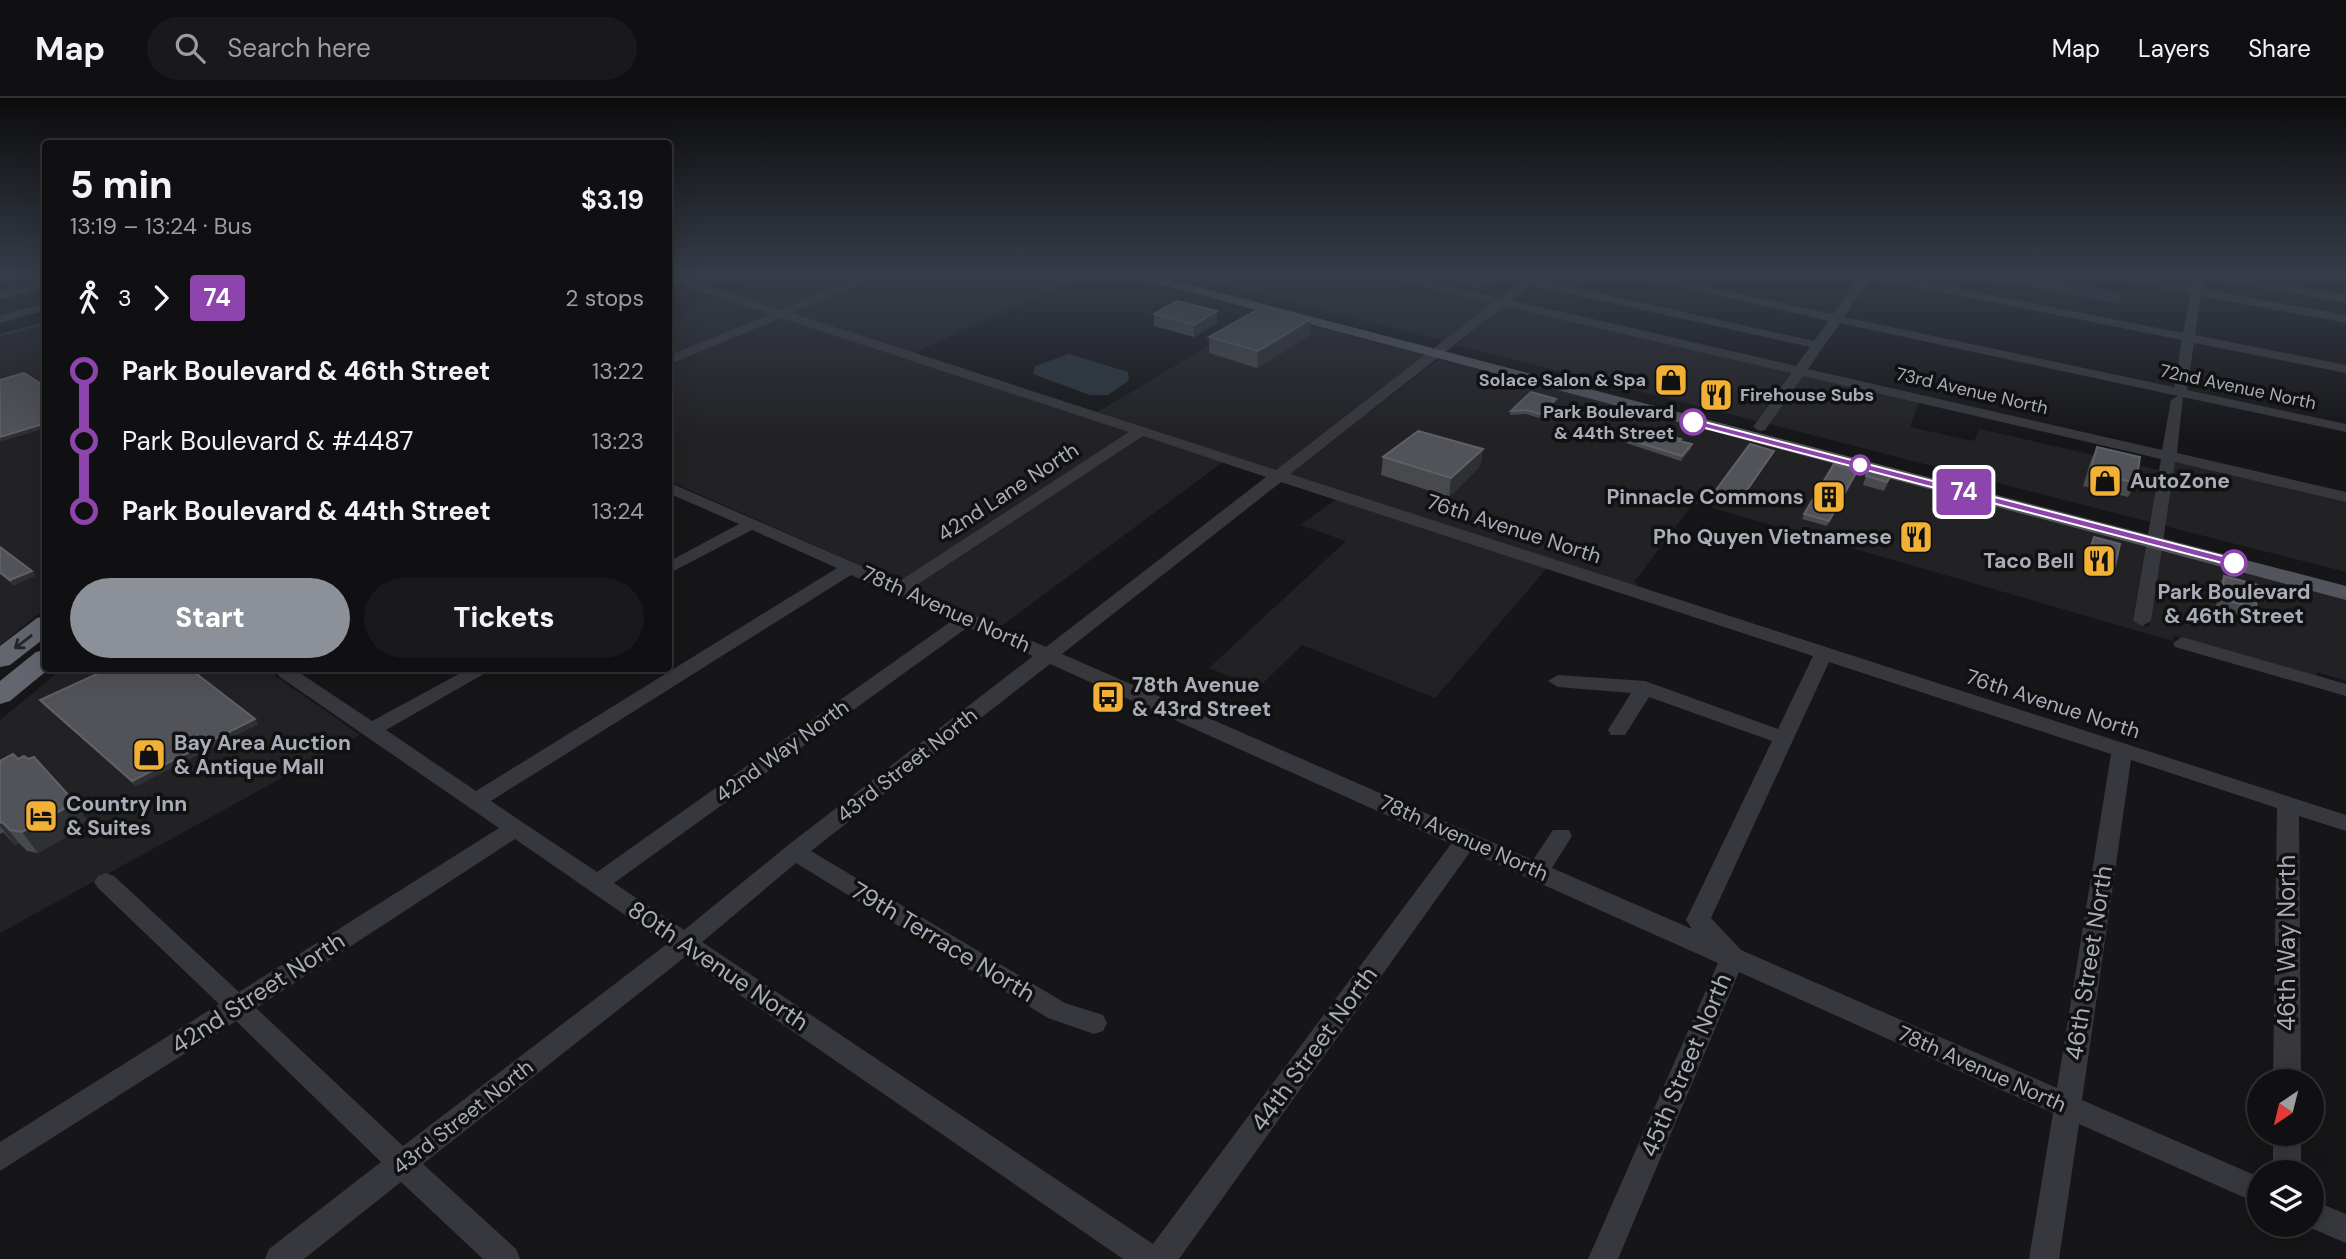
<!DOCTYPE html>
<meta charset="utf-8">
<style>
body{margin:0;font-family:"DM Sans",sans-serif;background:#19191b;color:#f1f3f6;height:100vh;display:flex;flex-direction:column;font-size:26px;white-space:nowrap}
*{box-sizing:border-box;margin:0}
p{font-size:23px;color:#9c9d9f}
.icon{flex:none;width:38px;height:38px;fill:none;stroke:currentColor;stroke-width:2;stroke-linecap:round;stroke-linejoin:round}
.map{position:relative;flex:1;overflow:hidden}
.sheet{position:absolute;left:42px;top:42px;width:630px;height:532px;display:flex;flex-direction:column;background:#101012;border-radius:7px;box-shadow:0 7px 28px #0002,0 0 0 2px #303032}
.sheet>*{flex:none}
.badge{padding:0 14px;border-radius:5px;font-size:24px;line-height:46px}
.needle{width:46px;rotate:215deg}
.fabs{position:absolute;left:2247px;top:971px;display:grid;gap:14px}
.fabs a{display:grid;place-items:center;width:77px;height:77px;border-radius:50%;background:#101012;box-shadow:0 7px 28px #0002,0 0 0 2px #303032;font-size:35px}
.map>.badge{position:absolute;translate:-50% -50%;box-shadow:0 0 0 4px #fff}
.legs{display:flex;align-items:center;gap:10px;height:77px;padding:0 28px;font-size:23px}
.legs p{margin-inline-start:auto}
.head{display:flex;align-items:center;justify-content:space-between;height:119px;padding:0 28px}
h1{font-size:38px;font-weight:800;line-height:52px}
.action{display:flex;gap:14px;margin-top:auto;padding:14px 28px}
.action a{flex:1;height:80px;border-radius:42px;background:#8c9099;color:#fff;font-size:28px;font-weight:800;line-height:80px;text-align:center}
.action a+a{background:#19191b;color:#f1f3f6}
ul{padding:0 28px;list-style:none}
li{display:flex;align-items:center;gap:24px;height:70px;font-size:26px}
li i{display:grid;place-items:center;width:10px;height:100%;margin:0 9px;background:currentColor}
li i::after{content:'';width:18px;height:18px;margin:-9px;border:5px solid;border-radius:50%;background:#101012}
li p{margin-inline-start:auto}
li:first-child i{background:linear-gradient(#0000 50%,currentColor 0)}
li:last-child i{background:linear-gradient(currentColor 50%,#0000 0)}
header{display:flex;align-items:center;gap:42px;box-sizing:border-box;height:98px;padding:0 35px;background:#101012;border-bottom:2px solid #303032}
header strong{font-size:33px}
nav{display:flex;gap:38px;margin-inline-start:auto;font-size:24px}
.search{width:490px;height:63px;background:#19191b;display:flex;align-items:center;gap:18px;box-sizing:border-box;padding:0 24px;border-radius:38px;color:#9c9d9f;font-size:26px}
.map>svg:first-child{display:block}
</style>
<header>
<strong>Map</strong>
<div class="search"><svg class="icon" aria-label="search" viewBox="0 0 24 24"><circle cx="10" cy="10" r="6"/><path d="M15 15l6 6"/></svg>Search here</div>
<nav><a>Map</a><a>Layers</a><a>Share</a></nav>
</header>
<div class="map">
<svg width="2346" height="1161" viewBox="0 0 2346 1161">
<rect width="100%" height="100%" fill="#161618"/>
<path fill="#222225" d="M779 176H870L783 213 730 196Z
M882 176H1086L914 255 790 215Z
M1183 176H1380L1496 204 1447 244Z
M721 199 774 217 669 261V220Z
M1505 206 1791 273 1757 323 1456 247Z
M1263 215 1429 258 1277 373 1096 315Z
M781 219 1223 364 1000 529 669 383V266Z
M45 225V511L0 547V238Z
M1439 261 2146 445 2133 524 2149 529 2162 449 2346 499V583L2317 574V579L2174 538 2173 543 1699 406 1692 407 1635 483 1638 488 2097 638 1287 377Z
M1803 276 1919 303 1910 329 1974 343 1980 331 2159 372 2150 424 1769 326Z
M2175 363 2346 402V474L2165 428Z
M1337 401 1547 470 1435 600 1302 547 1258 590 1209 570 1346 443 1300 427Z
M264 570 267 573 287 571 274 577 360 637 0 835V622L62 571Z"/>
<path fill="#2c353c" d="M1428 176H1505L1480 191Z
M1963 176H2017L2121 195 2119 206Z
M1069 256 1128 274 1129 282 1108 297H1090L1033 276 1035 268Z"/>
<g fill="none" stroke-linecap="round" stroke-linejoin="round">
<path stroke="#2c353c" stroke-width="2.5" d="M0 237 46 225"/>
<path fill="#37383d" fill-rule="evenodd" d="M668 176 780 212 865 176H881L792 215 1276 372 1492 205 1381 179 1380 176H1398L1499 200 1529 176H1542L1537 181 1814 243 1829 223 1624 176H1647L1833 216 1861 176H1886L2183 235 2190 196 2097 176H2123L2191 189 2193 176H2205L2202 191 2346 217V225L2201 198 2195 237 2346 267V275L2194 245 2187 292 2346 326V334L2183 299 2177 355 2346 394V404L2175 364 2151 523 2142 528 2133 523 2161 361 1803 278 1765 332 1760 333 1753 329 1791 275 1504 208 1290 376 2346 717V733L2299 718 2301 984H2273L2277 710 2131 662 2082 1002 2259 1079V1106L2079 1026 2059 1161H2029L2053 1015 1739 874 1618 1161H1588L1718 865 1470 754 1179 1161H1123L685 859 423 1066 516 1151 520 1161H483L401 1084 304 1161H265L269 1151 381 1064 236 923 0 1073V1044L219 906 98 790 94 784 98 778 106 775 114 778 239 894 499 730 280 579 277 575 280 571H294L372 623 470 570H494L386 632 476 693 837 470 752 432 668 476V464L739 426 668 395V384L898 484 1129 334 781 220 668 267V258L770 216 668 183ZM1871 180 2182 242 2174 289 1844 219ZM1530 187 1810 249 1796 268 1511 202ZM1840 225 2178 298 2171 302 2162 352 1808 271ZM1143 338 1266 379 1046 549 912 490ZM1281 384 1813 558 1778 631 1645 583 1558 577 1548 583 1558 589 1631 595 1608 632 1611 637H1625L1649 599 1772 643 1686 822 1692 831 1552 770 1572 738 1569 732H1553L1533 762 1062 556ZM851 477 953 522 597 774 491 703ZM968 529 1033 558 787 748 684 832 614 785ZM1829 564 2111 656 2057 990 1741 852 1711 820ZM1050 566 1451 746 1153 1146 702 844 796 765 1048 920 1094 936 1103 933 1107 925 1103 917 1065 905 811 753ZM515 741 667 846 403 1048 256 910Z
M2230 178 2346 197V205L2226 183V179Z
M46 182V189L0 201V193Z
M46 205V212L0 225V217Z
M2182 539 2346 586V598L2175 549 2173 545Z
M2273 1036H2301V1074H2273Z
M2312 1102 2346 1116V1145L2304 1127H2312Z"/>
<path fill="#53555c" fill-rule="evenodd" d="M1122 176H1148L2346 488V502Z"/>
<path fill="#63666e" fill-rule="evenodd" d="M46 518V539L10 567 0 569V548L37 520Z
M46 552V570H50L10 603 0 606V583L36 554Z"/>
</g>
<path fill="#47494d" d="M1217 213V225L1194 239 1154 228V216Z
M1311 221 1310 237 1257 270 1209 255V239Z
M1729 294 1721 305 1703 300 1704 296Z
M1555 305 1539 320 1526 316 1510 317 1511 313Z
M1624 340 1681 341 1680 343 1692 346 1691 351 1681 363 1623 344Z
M2097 349 2136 385 2128 399 2083 388 2091 362Z
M1483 351 1480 368 1449 399 1381 377 1383 359Z
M1772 357 1740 404 1715 396 1716 392Z
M1893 374 1884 393 1863 387 1866 378Z
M1856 377 1827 428 1802 421 1804 416Z
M2094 439 2115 468 2110 478 2083 470 2089 448Z
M0 449 32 473 35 478 14 487 0 476Z
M2224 478 2256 510 2250 520 2216 511 2218 488Z
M150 572 255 621 258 626 136 688 44 607 40 602Z
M18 661 72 701 87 722 81 725 84 729 38 755 27 753 19 745 15 747 3 734 0 736V663Z"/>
<path fill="#2f3033" d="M1217 213V225L1194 239V227Z
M1311 221 1310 237 1257 270 1258 253Z
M1556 301 1555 305 1539 320 1540 316Z
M46 325V330L0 344V339Z
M1692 346 1691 351 1681 363 1682 358Z
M1483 351 1480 368 1449 399 1451 380Z
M1774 353 1772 357 1740 404 1742 399Z
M1857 373 1856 377 1827 428 1829 423Z
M32 473 35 478 14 487 10 482Z
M255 621 258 626 136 688 132 683Z
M72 701 87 722 81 725 84 729 38 755 22 734Z
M2 724 19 745 15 747 0 728V725Z"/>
<path fill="#525359" stroke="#5f6168" stroke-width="2" d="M1177 203 1217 213 1194 227 1154 216Z
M1264 208 1311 221 1258 253 1209 239Z
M24 275 46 289V325L0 339V282Z
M1713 285 1730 290 1722 301 1704 296Z
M1531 294 1556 301 1540 316 1527 312 1511 313Z
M1633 330 1681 341 1679 343 1692 346 1682 358 1624 340Z
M1418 333 1483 351 1451 380 1383 359Z
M1750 346 1774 353 1742 399 1716 392Z
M2097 349 2140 359 2136 385 2090 374Z
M1834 366 1857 373 1829 423 1804 416Z
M1872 368 1893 374 1887 384 1866 378Z
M2094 439 2120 446 2115 468 2088 461Z
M0 449 32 473 10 482 0 474Z
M2224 478 2258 487 2256 510 2222 501Z
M110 570H147L150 572 154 570H189L255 621 132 683 40 602Z
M13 656 18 661 24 658 28 661 34 659 72 701 65 705 69 708 22 734 10 732 2 724 0 725V663Z"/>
<defs><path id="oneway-shaft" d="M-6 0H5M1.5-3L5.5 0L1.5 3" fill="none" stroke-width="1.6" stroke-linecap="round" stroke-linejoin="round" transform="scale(1.75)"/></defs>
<use stroke="#26262a" href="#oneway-shaft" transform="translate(23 544) rotate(142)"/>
<linearGradient id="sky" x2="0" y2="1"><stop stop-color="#0c0c0d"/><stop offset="0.52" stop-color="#363c48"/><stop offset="1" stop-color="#363c48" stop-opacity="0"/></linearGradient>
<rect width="2346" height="339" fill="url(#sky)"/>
<path fill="#8e44ad" stroke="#fff" stroke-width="2" d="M1693 321 2238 462 2240 465 2230 467 1690 326Z"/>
<defs>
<symbol id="shop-square" viewBox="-11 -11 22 22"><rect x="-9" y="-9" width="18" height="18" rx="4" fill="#f2b134" stroke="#111113"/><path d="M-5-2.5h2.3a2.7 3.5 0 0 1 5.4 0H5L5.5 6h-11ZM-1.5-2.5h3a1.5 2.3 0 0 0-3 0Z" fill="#111"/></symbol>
<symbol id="restaurant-square" viewBox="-11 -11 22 22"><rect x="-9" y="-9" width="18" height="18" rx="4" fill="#f2b134" stroke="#111113"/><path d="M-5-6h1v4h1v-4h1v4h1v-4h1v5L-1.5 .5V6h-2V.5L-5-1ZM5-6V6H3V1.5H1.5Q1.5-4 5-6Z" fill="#111"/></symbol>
<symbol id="building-square" viewBox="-11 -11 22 22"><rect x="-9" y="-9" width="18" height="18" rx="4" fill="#f2b134" stroke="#111113"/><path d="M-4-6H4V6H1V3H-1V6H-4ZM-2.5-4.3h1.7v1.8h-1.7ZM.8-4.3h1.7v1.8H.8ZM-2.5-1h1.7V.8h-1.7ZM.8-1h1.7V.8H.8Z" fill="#111"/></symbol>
<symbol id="bus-square" viewBox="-11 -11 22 22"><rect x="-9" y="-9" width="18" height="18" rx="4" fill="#f2b134" stroke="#111113"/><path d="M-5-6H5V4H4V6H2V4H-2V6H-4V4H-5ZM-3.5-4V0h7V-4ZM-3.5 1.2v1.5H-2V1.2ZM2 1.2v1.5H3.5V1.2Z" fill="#111"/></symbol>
<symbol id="hotel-square" viewBox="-11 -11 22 22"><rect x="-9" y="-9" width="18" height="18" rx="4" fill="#f2b134" stroke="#111113"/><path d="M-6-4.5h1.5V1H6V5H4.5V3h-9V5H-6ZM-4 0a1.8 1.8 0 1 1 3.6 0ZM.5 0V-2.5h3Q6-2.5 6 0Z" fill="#111"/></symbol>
</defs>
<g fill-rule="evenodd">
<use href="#shop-square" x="1652" y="263" width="38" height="38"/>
<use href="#restaurant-square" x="1697" y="278" width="38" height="38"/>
<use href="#shop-square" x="2086" y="364" width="38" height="38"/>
<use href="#building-square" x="1810" y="380" width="38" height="38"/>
<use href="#restaurant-square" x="1897" y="420" width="38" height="38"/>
<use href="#restaurant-square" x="2080" y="444" width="38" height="38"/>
<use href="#bus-square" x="1089" y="580" width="38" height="38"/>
<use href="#shop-square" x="130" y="638" width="38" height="38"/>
<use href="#hotel-square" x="22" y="699" width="38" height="38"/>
</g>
<g fill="#fff" stroke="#8e44ad" stroke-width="3.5">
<circle cx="1693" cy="324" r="12"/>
<circle cx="1860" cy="367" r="9"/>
<circle cx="2234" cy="465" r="12"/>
</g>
<g text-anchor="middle" stroke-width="7" stroke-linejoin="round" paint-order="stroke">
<g font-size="18" font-weight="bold" fill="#a8adb8" stroke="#111113" text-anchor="end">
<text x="1646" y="288">Solace Salon &amp; Spa</text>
<text x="1740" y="303" text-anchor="start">Firehouse Subs</text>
</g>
<g font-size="18" fill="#a8adb8" stroke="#111113">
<text transform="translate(2238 289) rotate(12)" y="6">72nd Avenue North</text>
<text transform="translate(1972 293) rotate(13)" y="6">73rd Avenue North</text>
</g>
<g font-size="18" font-weight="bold" fill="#a8adb8" stroke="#111113" text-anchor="end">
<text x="1674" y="320">Park Boulevard<tspan x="1674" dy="21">&amp; 44th Street</tspan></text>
</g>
<g font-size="21" font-weight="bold" fill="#a8adb8" stroke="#111113" text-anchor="start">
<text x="2130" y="390">AutoZone</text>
<text x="1804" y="406" text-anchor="end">Pinnacle Commons</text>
<text x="1892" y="446" text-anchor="end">Pho Quyen Vietnamese</text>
<text x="2074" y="470" text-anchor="end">Taco Bell</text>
<text x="1132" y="594">78th Avenue<tspan x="1132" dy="24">&amp; 43rd Street</tspan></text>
<text x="174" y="652">Bay Area Auction<tspan x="174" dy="24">&amp; Antique Mall</tspan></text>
<text x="66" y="713">Country Inn<tspan x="66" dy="24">&amp; Suites</tspan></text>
</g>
<g font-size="21" fill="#a8adb8" stroke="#111113">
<text transform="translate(1008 394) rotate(-33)" y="7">42nd Lane North</text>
<text transform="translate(1514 431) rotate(18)" y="7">76th Avenue North</text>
<text transform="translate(946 511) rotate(24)" y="7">78th Avenue North</text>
<text transform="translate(2053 606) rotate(18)" y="7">76th Avenue North</text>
<text transform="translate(782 653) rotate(-36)" y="7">42nd Way North</text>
<text transform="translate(907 667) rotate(-38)" y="7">43rd Street North</text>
<text transform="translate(1464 740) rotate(24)" y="7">78th Avenue North</text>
<text transform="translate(1982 971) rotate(24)" y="7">78th Avenue North</text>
<text transform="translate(463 1019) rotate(-38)" y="7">43rd Street North</text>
</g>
<g font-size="21" font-weight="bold" fill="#a8adb8" stroke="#111113">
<text x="2234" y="501">Park Boulevard<tspan x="2234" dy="24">&amp; 46th Street</tspan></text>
</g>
<g font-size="24" fill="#a8adb8" stroke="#111113">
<text transform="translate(943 844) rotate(31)" y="8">79th Terrace North</text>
<text transform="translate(2287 845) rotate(-90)" y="8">46th Way North</text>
<text transform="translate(2089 865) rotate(-81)" y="8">46th Street North</text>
<text transform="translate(718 868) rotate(34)" y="8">80th Avenue North</text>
<text transform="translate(258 895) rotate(-33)" y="8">42nd Street North</text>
<text transform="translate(1314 951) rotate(-54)" y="8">44th Street North</text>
<text transform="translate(1686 967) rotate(-67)" y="8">45th Street North</text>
</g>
</g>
</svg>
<div class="fabs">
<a><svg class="needle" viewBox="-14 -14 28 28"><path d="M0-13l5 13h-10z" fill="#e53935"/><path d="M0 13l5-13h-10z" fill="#9c9d9f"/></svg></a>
<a><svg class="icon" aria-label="layers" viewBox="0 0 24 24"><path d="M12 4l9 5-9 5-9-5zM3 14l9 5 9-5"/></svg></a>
</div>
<b class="badge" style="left:1964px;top:394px;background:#8e44ad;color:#fff">74</b>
<section class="sheet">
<div class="head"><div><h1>5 min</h1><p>13:19 – 13:24 · Bus</p></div><b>$3.19</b></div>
<div class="legs"><svg class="icon" aria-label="walk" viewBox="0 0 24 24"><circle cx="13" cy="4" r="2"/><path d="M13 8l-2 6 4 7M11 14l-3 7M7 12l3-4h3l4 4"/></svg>3<svg class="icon" aria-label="forward" viewBox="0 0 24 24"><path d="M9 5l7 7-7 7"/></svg><b class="badge" style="background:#8e44ad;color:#fff">74</b><p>2 stops</p></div>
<ul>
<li><i style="color:#8e44ad"></i><b>Park Boulevard &amp; 46th Street</b><p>13:22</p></li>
<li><i style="color:#8e44ad"></i><span>Park Boulevard &amp; #4487</span><p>13:23</p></li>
<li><i style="color:#8e44ad"></i><b>Park Boulevard &amp; 44th Street</b><p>13:24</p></li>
</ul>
<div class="action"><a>Start</a><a>Tickets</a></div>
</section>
</div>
